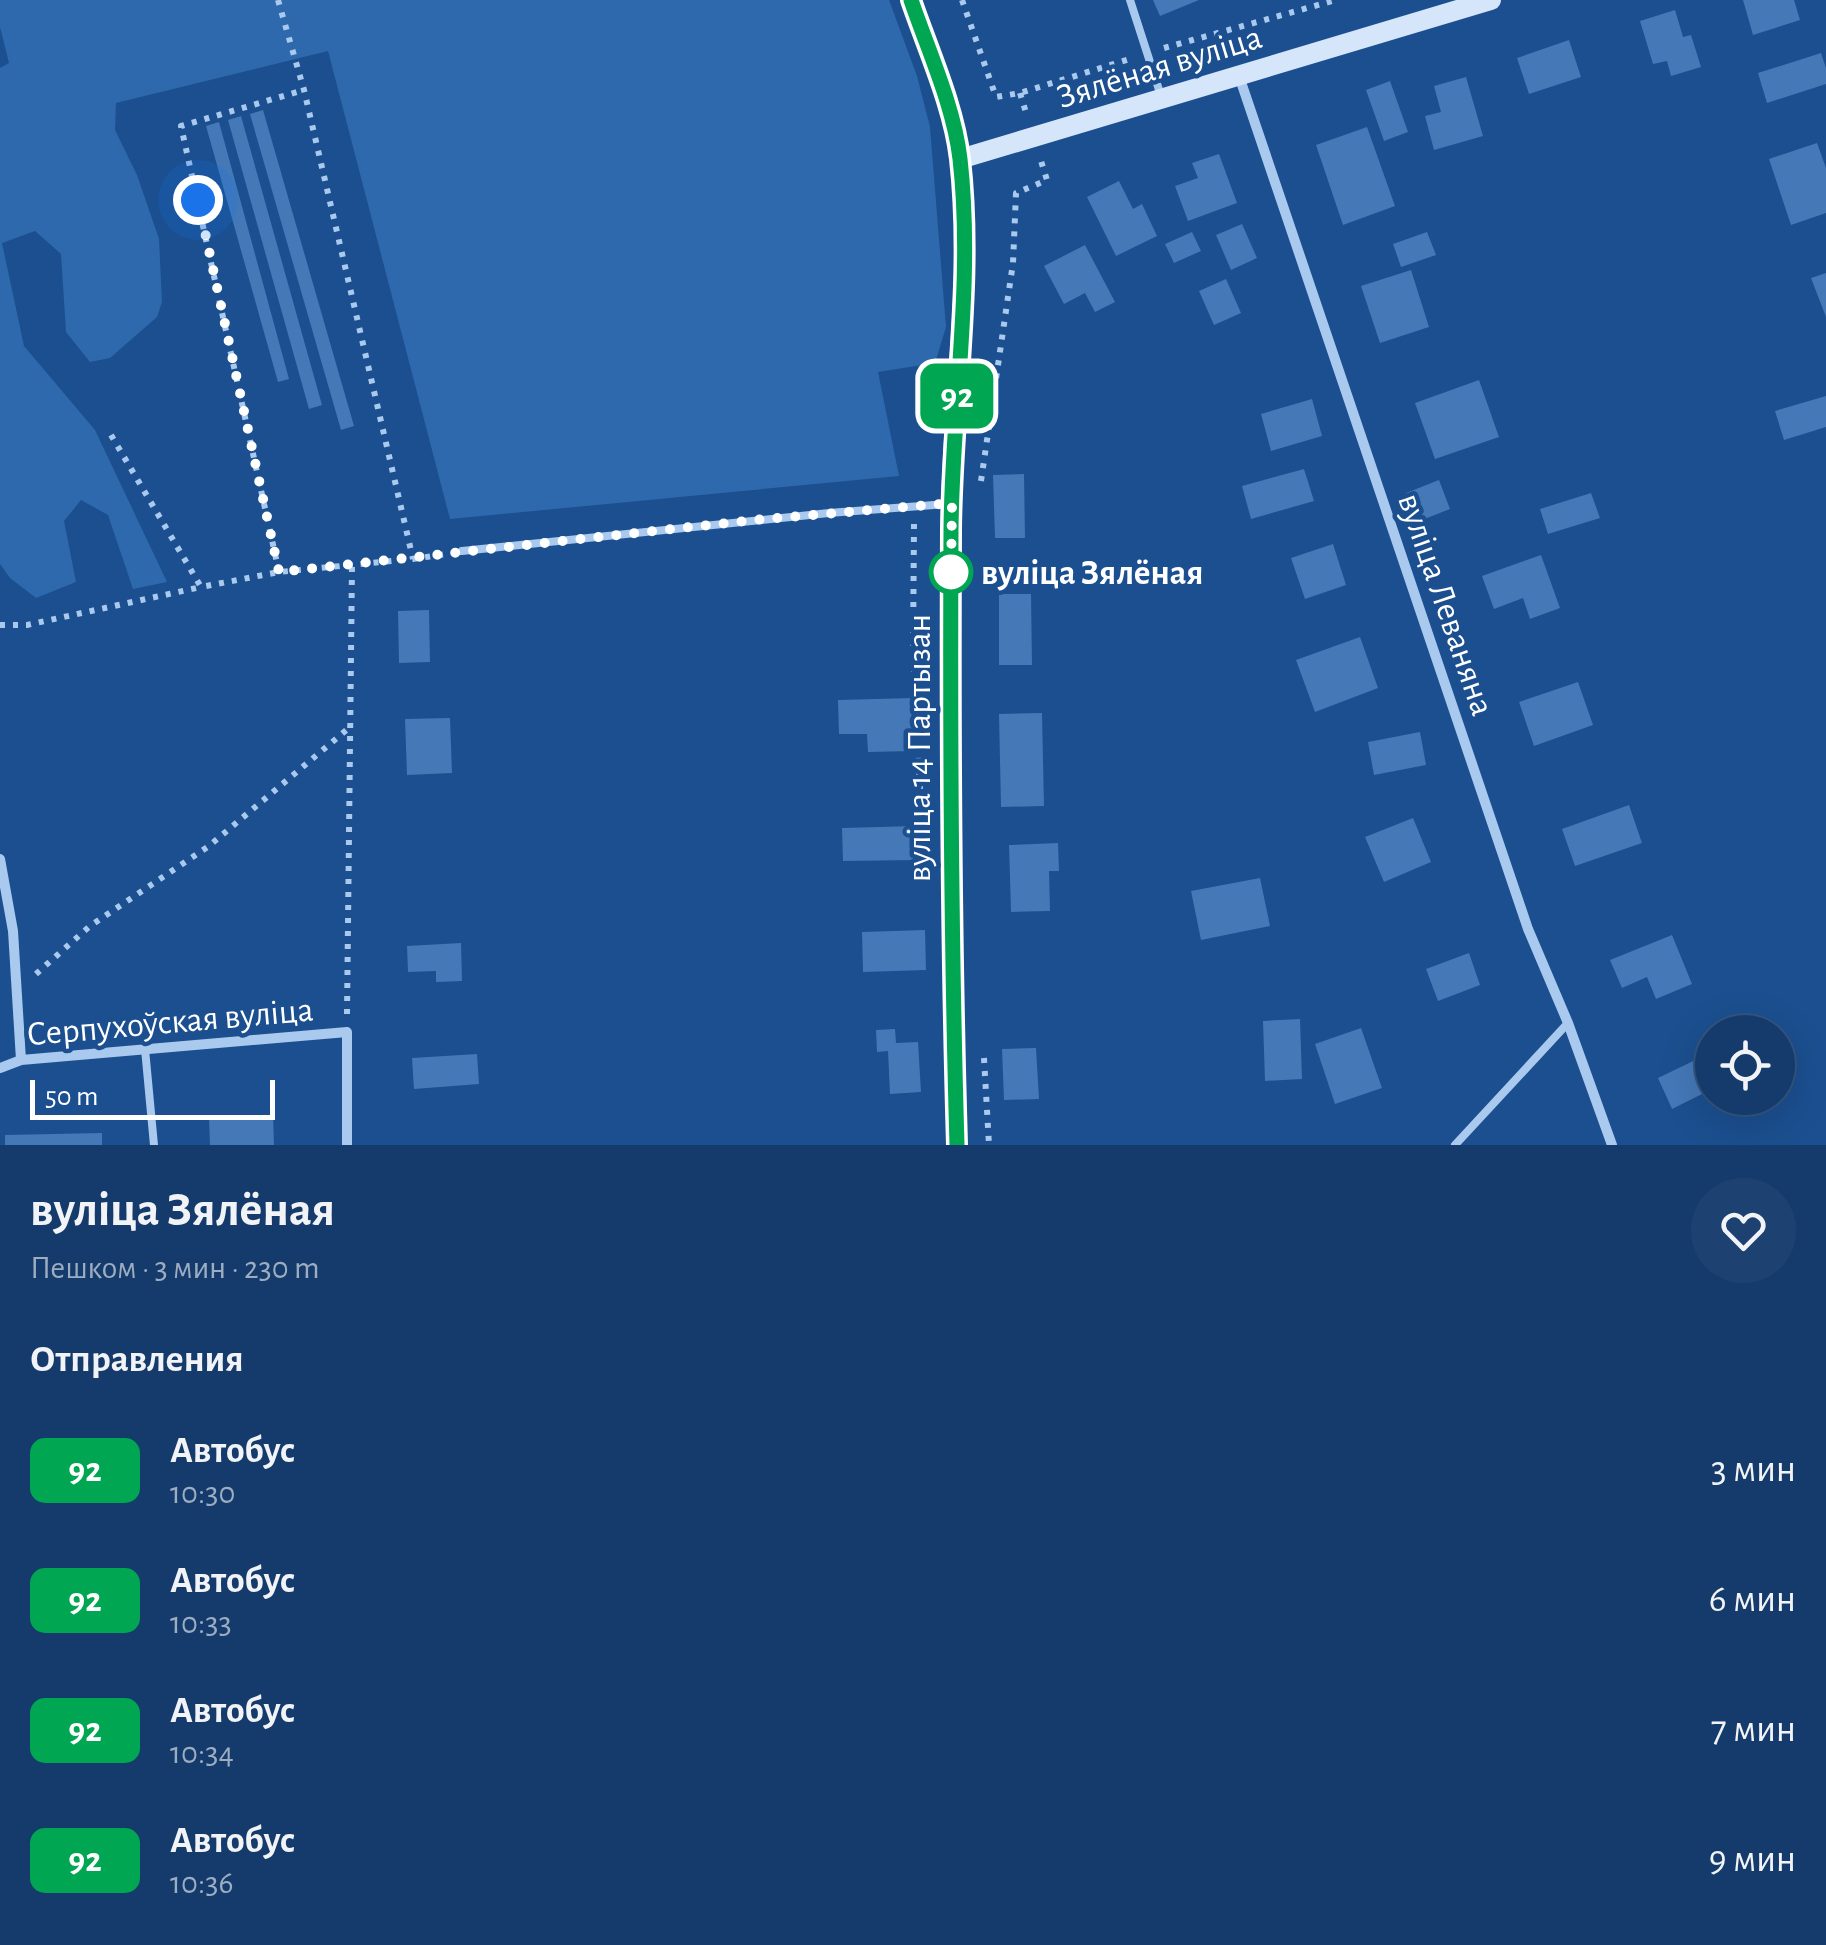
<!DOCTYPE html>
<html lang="ru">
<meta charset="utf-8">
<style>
body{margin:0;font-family:"Alegreya Sans",sans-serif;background:#1d4271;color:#f1f3f6;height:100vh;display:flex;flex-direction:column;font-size:38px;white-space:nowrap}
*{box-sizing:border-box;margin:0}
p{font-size:32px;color:#9dadc1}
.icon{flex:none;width:55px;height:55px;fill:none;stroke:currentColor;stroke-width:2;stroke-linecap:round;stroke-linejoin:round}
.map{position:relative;height:1145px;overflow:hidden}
.sheet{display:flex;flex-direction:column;background:#143b6b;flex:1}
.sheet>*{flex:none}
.badge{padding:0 20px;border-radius:15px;font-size:35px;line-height:65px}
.tools{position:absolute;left:1695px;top:1015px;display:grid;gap:20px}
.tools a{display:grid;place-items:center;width:100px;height:100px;border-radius:50%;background:#143b6b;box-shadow:0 10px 40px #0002,0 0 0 2px #33557e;font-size:50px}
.scale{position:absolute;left:30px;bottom:25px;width:245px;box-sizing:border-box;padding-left:10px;border:5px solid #fff;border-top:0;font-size:28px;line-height:35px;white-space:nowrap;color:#fff;-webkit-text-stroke:8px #1b4f8f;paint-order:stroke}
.you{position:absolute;width:50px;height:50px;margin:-25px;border:8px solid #fff;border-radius:50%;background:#1a73e8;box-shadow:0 0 0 15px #1a73e833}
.map>.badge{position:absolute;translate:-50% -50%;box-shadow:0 0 0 5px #fff}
h2{padding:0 30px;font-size:38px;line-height:90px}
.round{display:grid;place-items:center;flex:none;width:105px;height:105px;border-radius:52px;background:#1d4271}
.head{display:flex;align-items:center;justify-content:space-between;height:170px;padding:0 30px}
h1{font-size:48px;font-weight:700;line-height:75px}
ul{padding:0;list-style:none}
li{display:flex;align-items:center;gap:30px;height:130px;padding:0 30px}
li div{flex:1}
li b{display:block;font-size:38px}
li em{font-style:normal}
li .badge{min-width:110px;font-weight:700;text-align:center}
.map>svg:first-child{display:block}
</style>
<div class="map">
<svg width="1826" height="1145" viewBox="0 0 1826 1145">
<rect width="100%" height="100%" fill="#1b4f8f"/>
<path fill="#2e69ad" d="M0 0H889L917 76 930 127 946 327 935 363 878 372 899 476 450 519 328 51 116 103 115 130 137 175 159 239 162 302 157 317 110 358 90 362 66 332 61 254 35 231 2 243 24 346 95 430 167 582 133 589 108 515 81 500 64 521 76 582 36 598 10 578 0 564V68L9 63 0 27Z"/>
<path fill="#4478b7" d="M1153 0H1199L1160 16Z
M1743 0H1794L1800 20 1753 35Z
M1675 10 1683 37 1691 35 1701 67 1671 76 1667 61 1653 64 1640 21Z
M1569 40 1581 77 1529 94 1517 58Z
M1821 53 1826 68V84L1767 103 1758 73Z
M1466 77 1483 136 1434 150 1425 116 1441 112 1434 86Z
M1390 81 1408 132 1384 141 1366 90Z
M263 110 354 426 341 430 250 114Z
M241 116 322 405 309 409 228 120Z
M219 122 289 379 278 382 206 126Z
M1367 127 1395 206 1343 225 1316 145Z
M1817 143 1826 168V213L1791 225 1769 159Z
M1219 154 1237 203 1188 221 1175 186 1198 178 1192 163Z
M1119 181 1133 209 1142 204 1157 236 1116 256 1087 197Z
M1242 224 1257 258 1231 270 1216 235Z
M1192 232 1201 251 1174 263 1165 244Z
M1427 232 1436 255 1401 267 1393 244Z
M1085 245 1115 302 1095 312 1085 293 1064 304 1044 266Z
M1411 270 1429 327 1380 343 1361 286Z
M1826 273V317L1811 278Z
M1226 279 1241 313 1214 325 1199 291Z
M1479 380 1499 437 1435 459 1415 403Z
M1826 396V427L1784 440 1775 411Z
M1312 399 1322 436 1271 451 1261 414Z
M1304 469 1314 501 1251 519 1242 486Z
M1024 474 1025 538H995L993 475Z
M1439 480 1450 509 1417 522 1406 493Z
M1591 493 1600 518 1548 534 1540 509Z
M1333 544 1346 585 1305 599 1291 558Z
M1541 555 1560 608 1530 619 1523 598 1494 609 1482 576Z
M999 594H1031L1032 665H999Z
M429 610 430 662 399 663 398 611Z
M1360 637 1378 688 1315 712 1296 660Z
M1578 682 1593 725 1534 746 1519 702Z
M913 698 915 751 868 752 867 734H839L838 700Z
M1042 713 1044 806 1001 807 999 714Z
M450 718 452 773 407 775 405 719Z
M1420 732 1426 765 1374 775 1368 742Z
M1629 805 1642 843 1575 866 1562 829Z
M1413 818 1431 862 1384 882 1365 837Z
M915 826 916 860 843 861 842 828Z
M1058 843 1059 871H1049L1050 911 1011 912 1009 845Z
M1260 878 1270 926 1201 940 1191 891Z
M925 930 926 970 863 972 862 932Z
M1672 935 1692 984 1656 999 1647 977 1622 988 1610 960Z
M461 943 462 981 436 982V971L408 972 407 946Z
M1469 953 1480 985 1438 1001 1426 969Z
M1300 1019 1302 1079 1265 1081 1263 1021Z
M1361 1028 1382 1088 1335 1104 1315 1044Z
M895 1029 896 1043 918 1042 921 1092 890 1094 888 1051 877 1052 876 1030Z
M1036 1048 1039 1099 1004 1100 1002 1049Z
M1712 1052V1089L1672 1109 1658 1078Z
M477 1054 479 1084 414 1089 412 1058Z
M273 1115 274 1145H210L209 1118Z
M102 1133V1145H5V1135Z"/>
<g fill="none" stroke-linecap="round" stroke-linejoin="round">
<path stroke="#a9c9ee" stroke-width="6" stroke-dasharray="5 8" stroke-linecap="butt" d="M278 0 304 90 413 559
M962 0 996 97 1020 93 1133 58
M1164 48 1336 0
M1020 93 1027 116
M111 435 201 587 279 572 413 559 446 554
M981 481 1013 263 1016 193 1047 180 1041 161
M914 524 913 651 922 826
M279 572 181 126 304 90
M0 625H27L201 587
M36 974 90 926 209 846 350 727
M347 1014 352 565
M984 1058 989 1145"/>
<path stroke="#a9c9ee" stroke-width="8" d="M1130 0 1161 96
M462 551 829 513 947 504
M145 1049 154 1145
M1455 1145 1568 1023"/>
<path stroke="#a9c9ee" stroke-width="10" d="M1239 76 1528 929 1568 1023 1612 1145
M0 859 13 931 21 1060
M0 1068 21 1060 347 1032V1145"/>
<path stroke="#d6e6fa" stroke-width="20" d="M911 0C928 49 955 108 960 159 973 275 953 392 951 508 949 720 951 933 957 1145
M960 159 1491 0"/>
</g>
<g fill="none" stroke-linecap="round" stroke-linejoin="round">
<defs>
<path id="line" d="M911 0C928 50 954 106 960 159 974 282 952 407 951 530 950 735 951 940 957 1145"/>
</defs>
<use href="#line" stroke="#fff" stroke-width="22"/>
<use href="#line" stroke="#00a651" stroke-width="15"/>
<path stroke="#fff" stroke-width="10" stroke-dasharray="0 18" d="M198 200 279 572 755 520 952 503 951 576V572"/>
</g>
<circle fill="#fff" stroke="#00a651" stroke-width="5" cx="951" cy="572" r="20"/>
<g text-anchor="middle" stroke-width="9" stroke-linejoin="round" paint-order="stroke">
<g font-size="35" fill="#fff" stroke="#1b4f8f">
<text transform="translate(1159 66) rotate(-17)" y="12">Зялёная вуліца</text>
<text transform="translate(1447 604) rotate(71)" y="12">вуліца Леваняна</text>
<text transform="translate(918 748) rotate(-90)" y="12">вуліца 14 Партызан</text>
<text transform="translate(170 1021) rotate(-5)" y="12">Серпухоўская вуліца</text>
</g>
<g font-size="35" font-weight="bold" fill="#fff" stroke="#1b4f8f" text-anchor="start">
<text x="981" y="584">вуліца Зялёная</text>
</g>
</g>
</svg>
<div class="tools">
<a><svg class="icon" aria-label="locate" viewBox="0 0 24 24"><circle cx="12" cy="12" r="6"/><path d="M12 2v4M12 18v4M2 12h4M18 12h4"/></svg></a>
</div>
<div class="scale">50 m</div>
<div class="you" style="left:198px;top:200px"></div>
<b class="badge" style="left:957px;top:396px;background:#00a651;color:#fff">92</b>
</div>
<section class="sheet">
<div class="head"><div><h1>вуліца Зялёная</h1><p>Пешком · 3 мин · 230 m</p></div><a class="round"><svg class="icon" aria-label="heart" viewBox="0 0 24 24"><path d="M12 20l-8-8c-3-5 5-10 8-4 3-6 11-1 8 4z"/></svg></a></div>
<h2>Отправления</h2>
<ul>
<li><span class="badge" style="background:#00a651;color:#fff">92</span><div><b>Автобус</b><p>10:30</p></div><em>3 мин</em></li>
<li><span class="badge" style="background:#00a651;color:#fff">92</span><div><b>Автобус</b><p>10:33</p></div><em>6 мин</em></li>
<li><span class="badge" style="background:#00a651;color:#fff">92</span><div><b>Автобус</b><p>10:34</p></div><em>7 мин</em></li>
<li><span class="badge" style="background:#00a651;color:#fff">92</span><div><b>Автобус</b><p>10:36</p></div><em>9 мин</em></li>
</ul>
</section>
